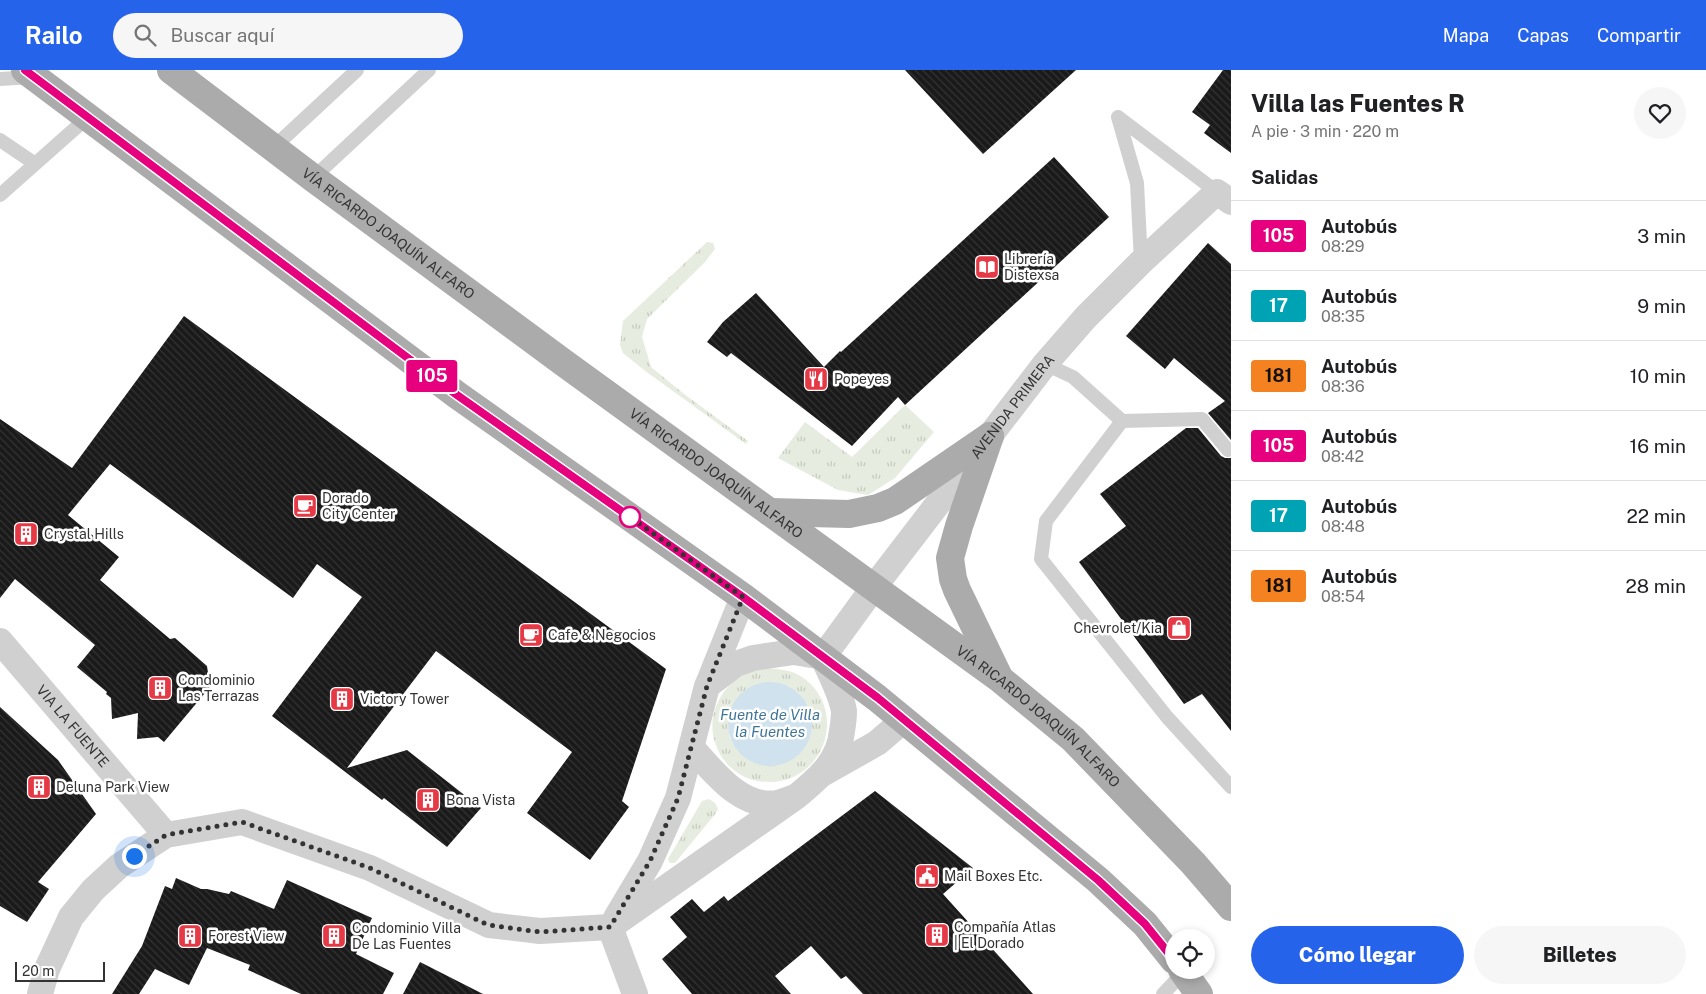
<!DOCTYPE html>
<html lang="es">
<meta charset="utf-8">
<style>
body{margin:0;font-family:"Public Sans",sans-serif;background:#f6f6f6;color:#202124;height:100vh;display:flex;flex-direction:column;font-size:19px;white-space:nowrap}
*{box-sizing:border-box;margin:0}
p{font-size:16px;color:#757577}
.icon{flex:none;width:28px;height:28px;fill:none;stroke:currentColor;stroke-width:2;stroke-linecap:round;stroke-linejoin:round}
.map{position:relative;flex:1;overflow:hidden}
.sheet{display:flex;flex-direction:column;background:#fff;width:475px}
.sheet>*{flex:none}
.badge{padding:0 10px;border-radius:4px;font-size:18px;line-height:32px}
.fabs{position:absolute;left:1165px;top:859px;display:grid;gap:10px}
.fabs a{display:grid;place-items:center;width:50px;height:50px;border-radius:50%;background:#fff;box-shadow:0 2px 8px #0003;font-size:25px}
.scale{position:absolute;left:15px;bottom:12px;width:90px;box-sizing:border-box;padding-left:5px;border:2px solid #333;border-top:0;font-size:14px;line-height:18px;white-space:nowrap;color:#333;-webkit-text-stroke:4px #fff;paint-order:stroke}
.you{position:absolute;width:25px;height:25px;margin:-12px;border:4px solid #fff;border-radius:50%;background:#1a73e8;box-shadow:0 0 0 8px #1a73e833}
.map>.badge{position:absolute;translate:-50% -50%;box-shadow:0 0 0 2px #fff}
h2{padding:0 20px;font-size:19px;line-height:45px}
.round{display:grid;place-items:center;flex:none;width:52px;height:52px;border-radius:26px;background:#f6f6f6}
.headline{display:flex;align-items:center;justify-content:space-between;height:85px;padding:0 20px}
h1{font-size:24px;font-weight:800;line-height:38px}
.cta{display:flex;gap:10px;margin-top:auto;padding:10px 20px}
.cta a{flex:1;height:58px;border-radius:30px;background:#2563eb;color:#fff;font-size:20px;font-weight:800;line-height:58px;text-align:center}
.cta a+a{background:#f6f6f6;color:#202124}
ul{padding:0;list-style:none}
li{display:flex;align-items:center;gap:15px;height:70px;padding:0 20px;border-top:1px solid #e0e0e0}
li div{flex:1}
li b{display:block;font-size:19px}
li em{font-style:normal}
li .badge{min-width:55px;font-weight:700;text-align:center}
header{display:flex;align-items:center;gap:30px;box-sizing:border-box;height:70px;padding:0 25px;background:#2563eb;color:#fff}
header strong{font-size:24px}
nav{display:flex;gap:28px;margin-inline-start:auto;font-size:18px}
.search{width:350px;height:45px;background:#f6f6f6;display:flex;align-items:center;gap:12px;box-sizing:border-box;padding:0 18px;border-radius:28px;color:#757577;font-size:19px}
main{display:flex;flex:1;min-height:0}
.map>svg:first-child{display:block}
</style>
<header>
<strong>Railo</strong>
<div class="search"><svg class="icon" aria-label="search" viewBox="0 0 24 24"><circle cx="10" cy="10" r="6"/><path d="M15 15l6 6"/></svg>Buscar aquí</div>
<nav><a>Mapa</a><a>Capas</a><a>Compartir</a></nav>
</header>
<main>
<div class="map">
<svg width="1231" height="924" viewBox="0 0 1231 924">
<defs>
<pattern id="grass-tufts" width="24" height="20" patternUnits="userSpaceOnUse" patternTransform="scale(1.25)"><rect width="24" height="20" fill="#e6ecdf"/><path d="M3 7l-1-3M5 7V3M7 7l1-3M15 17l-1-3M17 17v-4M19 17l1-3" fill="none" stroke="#c6cbc0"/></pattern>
<pattern id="building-back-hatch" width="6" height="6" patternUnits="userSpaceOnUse" patternTransform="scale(1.25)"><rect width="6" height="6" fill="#1a1a1a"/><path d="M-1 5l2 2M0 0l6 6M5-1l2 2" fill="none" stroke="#333"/></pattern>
</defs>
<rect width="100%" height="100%" fill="#fff"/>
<path fill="url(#grass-tufts)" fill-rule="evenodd" d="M707 172 713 173 715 179 705 192 647 249 642 267 651 297 684 324 748 371 746 374 644 300 623 283 620 275 623 251Z
M905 335 934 362 895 408 868 425 838 420 778 388 805 352 852 387Z
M766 598C779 599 792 600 802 607 854 643 819 726 753 710 738 706 723 693 717 678 716 674 713 668 713 664 709 639 725 612 748 602 753 600 760 599 766 598ZM788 616 800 624 808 636 737 680 730 668 728 655Z
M709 729 715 733 718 739 716 743 675 793H670L668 789 702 731Z"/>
<path fill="#cfe2ee" d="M728 654a42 42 0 1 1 84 0a42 42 0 1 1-84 0Z"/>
<path fill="url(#building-back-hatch)" d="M905 0H1076L983 84Z
M1223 0H1231V83L1204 63 1210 55 1192 42Z
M1054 87 1109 147 905 335 898 327 852 376 731 283 727 287 707 272 723 252 756 223 824 297 840 281 841 282Z
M1208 173 1231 194V370L1208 343 1225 331 1174 288 1165 299 1126 266Z
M184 246 666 599 622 731 629 737 590 790 527 743 572 682 436 581 347 698 407 680 481 738 447 777 384 728 382 730 272 646 362 527 317 494 293 528 110 394 68 445 119 487 100 510 170 569 175 568 207 596 210 617 164 672 158 667 137 669 138 643 112 649 111 628 106 624 107 622 77 597 95 575 15 509 0 528V349L72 398Z
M1186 358H1198L1221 386 1225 388H1231V661L1202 624 1184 634 1079 492 1126 456 1100 424Z
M0 637 58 690 96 744 38 812 49 819 27 852 0 836Z
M875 721 973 798 943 824 1033 924H863L846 906 841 909 811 876 775 906 791 924H692L662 889 687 867 670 847 692 829 704 842 724 826 728 831Z
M176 808 201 819H207L229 824 231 821 274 839 287 810 372 848 356 884 394 903 383 924H301L248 900 250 895 207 878 189 915 155 899 139 924H112L142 876 165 816 172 819Z
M420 892 483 924H403Z"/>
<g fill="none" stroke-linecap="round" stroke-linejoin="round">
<path stroke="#d0d0d0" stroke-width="14" d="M0 9 32 7
M1118 47 1137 113 1141 192
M1118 47 1217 122
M0 70 34 93
M273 78 357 0
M313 108 429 0
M0 125 88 47
M1045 294 1073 307 1122 351 1046 451 1041 489 1167 647 1231 717
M1122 351 1202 349 1228 380
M1163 924 1184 902"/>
<g stroke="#d0d0d0" stroke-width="26">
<path id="s1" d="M0 571 166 765"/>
<path id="s2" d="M823 587 874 517 1045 294 1086 247 1141 192 1217 122 1231 132"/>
<path d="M708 614 743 527"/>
<path d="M692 678C713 701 741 739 777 733 782 732 787 730 792 728"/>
<path d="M824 703 877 673 904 650"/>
<path d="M616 848 650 791 678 728 707 616 736 594 753 588 794 582 823 587"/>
<path d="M610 857 797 726C819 708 839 691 842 661 843 655 844 648 844 641 841 623 830 604 823 587"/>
<path d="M610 857 635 924"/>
<path d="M40 924 47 899 71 847 93 820 119 796 166 765 242 752 370 798 489 855 540 861 610 857"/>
</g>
<g stroke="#ababab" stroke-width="28">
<path d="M25 0 457 325 743 527 877 628 1098 810 1145 854 1174 890"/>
<path id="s3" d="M171 0 313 108 564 293 1000 609 1073 669 1193 793 1231 837"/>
<path d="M990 366 959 456 950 488 953 509 957 520 998 605"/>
<path d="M770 442 849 444 878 438 895 431 990 366"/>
<path d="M1182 900 1199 924"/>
</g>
</g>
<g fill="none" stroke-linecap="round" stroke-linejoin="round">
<defs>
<path id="line" d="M25 0 457 325 743 527 878 628 1098 810 1145 854 1174 890"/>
</defs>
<use href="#line" stroke="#fff" stroke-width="11"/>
<use href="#line" stroke="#e6007e" stroke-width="8"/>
<path stroke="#333" stroke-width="5" stroke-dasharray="0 9" d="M134 786 166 765 242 752 370 798 488 855 540 862 610 857 650 791 678 728 707 616 743 527 630 447"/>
</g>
<defs>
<symbol id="library-square" viewBox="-11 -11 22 22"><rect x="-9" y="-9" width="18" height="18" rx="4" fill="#e63946" stroke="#fff"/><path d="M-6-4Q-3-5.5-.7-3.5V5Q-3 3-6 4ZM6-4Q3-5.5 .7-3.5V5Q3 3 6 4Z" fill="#fff"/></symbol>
<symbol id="restaurant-square" viewBox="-11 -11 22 22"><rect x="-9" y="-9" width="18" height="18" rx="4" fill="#e63946" stroke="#fff"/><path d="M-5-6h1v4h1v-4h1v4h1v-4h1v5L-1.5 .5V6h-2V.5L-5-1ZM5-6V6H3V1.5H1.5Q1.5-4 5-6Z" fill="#fff"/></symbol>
<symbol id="cafe-square" viewBox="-11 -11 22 22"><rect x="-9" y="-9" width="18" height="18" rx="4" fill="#e63946" stroke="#fff"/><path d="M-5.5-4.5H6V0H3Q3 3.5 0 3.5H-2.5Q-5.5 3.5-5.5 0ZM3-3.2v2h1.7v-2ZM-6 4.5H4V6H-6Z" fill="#fff"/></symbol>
<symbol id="building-square" viewBox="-11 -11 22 22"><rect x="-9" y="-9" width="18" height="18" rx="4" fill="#e63946" stroke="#fff"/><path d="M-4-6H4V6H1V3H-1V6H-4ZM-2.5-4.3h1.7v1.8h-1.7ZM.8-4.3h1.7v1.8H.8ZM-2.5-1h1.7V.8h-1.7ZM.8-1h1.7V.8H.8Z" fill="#fff"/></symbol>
<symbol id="shop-square" viewBox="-11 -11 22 22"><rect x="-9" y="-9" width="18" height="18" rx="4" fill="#e63946" stroke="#fff"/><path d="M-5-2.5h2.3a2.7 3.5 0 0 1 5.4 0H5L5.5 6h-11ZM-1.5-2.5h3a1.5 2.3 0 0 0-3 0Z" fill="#fff"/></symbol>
<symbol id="civic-square" viewBox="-11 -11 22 22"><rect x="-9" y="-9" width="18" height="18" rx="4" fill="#e63946" stroke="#fff"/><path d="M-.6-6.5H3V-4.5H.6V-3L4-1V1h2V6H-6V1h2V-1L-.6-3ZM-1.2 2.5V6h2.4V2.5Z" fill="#fff"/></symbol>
</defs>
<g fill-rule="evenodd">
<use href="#library-square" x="973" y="183" width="28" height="28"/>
<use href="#restaurant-square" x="802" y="295" width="28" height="28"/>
<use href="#cafe-square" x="291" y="422" width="28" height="28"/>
<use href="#building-square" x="12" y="450" width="28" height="28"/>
<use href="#shop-square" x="1165" y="544" width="28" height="28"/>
<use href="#cafe-square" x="517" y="551" width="28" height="28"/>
<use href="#building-square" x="146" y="604" width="28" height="28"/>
<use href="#building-square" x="328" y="615" width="28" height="28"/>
<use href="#building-square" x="25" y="703" width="28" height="28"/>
<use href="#building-square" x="414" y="716" width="28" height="28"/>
<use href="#civic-square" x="913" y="792" width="28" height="28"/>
<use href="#building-square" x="923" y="851" width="28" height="28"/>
<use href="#building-square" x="176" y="852" width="28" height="28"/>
<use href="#building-square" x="320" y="852" width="28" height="28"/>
</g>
<circle fill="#fff" stroke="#e6007e" stroke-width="2.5" cx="630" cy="447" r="10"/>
<g text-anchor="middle" stroke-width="5" stroke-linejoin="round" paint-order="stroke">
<g font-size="14" fill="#333" stroke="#fff">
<text dy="5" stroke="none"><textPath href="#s3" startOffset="272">VÍA RICARDO JOAQUÍN ALFARO</textPath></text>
<text dy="5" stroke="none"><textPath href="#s2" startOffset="314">AVENIDA PRIMERA</textPath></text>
<text dy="5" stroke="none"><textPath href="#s3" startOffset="678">VÍA RICARDO JOAQUÍN ALFARO</textPath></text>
<text dy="5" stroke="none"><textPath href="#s3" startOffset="1082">VÍA RICARDO JOAQUÍN ALFARO</textPath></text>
<text dy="5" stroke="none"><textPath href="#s1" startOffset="112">VIA LA FUENTE</textPath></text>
</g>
<g font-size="14" fill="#333" stroke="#fff" text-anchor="start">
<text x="1004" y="194">Librería<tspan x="1004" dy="16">Distexsa</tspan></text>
<text x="834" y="314">Popeyes</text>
<text x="322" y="433">Dorado<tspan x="322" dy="16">City Center</tspan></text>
<text x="44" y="469">Crystal Hills</text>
<text x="1162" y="563" text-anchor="end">Chevrolet/Kia</text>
<text x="548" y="570">Cafe &amp; Negocios</text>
<text x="178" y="615">Condominio<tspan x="178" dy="16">Las Terrazas</tspan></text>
<text x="360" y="634">Victory Tower</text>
<text x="56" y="722">Deluna Park View</text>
<text x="446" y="735">Bona Vista</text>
<text x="944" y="811">Mail Boxes Etc.</text>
<text x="954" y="862">Compañía Atlas<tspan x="954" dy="16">| El Dorado</tspan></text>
<text x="352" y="863">Condominio Villa<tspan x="352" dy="16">De Las Fuentes</tspan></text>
<text x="208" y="871">Forest View</text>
</g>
<g font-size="15" font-style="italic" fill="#3f7597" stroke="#fff">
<text x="770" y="650">Fuente de Villa<tspan x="770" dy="17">la Fuentes</tspan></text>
</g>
</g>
</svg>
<div class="fabs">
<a><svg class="icon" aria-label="locate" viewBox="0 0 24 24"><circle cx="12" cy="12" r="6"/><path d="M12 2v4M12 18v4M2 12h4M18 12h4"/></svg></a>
</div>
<div class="scale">20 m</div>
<div class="you" style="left:134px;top:786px"></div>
<b class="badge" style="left:432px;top:306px;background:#e6007e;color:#fff">105</b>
</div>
<section class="sheet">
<div class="headline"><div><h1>Villa las Fuentes R</h1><p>A pie · 3 min · 220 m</p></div><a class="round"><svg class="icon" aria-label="heart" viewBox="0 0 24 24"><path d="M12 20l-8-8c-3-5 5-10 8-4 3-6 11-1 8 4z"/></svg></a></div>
<h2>Salidas</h2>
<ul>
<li><span class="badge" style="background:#e6007e;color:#fff">105</span><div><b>Autobús</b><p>08:29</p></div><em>3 min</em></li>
<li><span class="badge" style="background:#00a3b4;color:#fff">17</span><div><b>Autobús</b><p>08:35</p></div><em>9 min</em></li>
<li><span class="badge" style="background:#f58220;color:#111">181</span><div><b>Autobús</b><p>08:36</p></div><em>10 min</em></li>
<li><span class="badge" style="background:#e6007e;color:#fff">105</span><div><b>Autobús</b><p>08:42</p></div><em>16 min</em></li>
<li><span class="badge" style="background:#00a3b4;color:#fff">17</span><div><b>Autobús</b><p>08:48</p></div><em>22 min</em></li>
<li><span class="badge" style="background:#f58220;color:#111">181</span><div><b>Autobús</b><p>08:54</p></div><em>28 min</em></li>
</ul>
<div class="cta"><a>Cómo llegar</a><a>Billetes</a></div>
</section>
</main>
